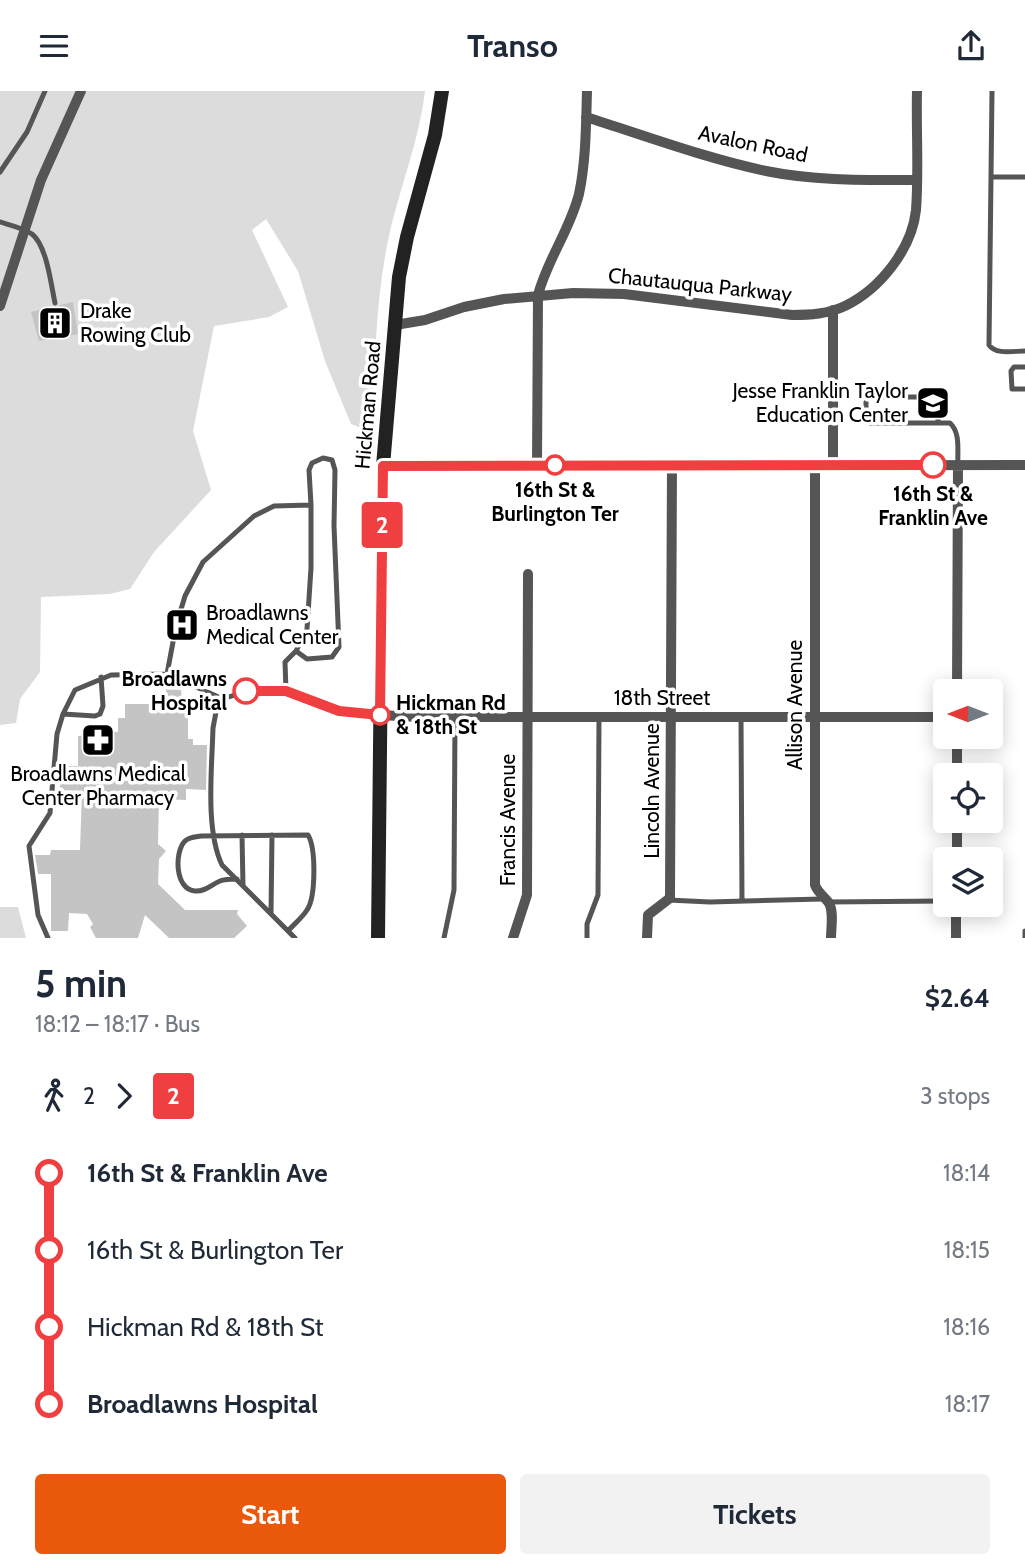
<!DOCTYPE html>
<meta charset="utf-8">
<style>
body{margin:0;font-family:Cabin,sans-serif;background:#f2f2f3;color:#1f2937;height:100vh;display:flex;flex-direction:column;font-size:26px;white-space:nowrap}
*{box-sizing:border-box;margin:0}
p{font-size:23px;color:#747a83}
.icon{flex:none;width:38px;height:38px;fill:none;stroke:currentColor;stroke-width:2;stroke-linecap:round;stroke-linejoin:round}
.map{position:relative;height:847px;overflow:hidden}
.drawer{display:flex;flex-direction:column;background:#fff;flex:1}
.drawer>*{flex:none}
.badge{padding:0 14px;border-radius:5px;font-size:24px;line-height:46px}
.needle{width:46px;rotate:270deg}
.tools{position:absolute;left:933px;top:588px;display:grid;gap:14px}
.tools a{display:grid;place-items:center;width:70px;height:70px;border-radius:7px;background:#fff;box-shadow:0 4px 18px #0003;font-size:35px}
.map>.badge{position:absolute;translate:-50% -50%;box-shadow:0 0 0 4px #fff}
.legs{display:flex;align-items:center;gap:10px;height:77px;padding:0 35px;font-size:23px}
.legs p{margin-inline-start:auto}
.headline{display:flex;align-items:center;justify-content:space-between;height:119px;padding:0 35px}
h1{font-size:38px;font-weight:700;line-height:52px}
.button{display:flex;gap:14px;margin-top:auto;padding:14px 35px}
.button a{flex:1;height:80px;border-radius:7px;background:#ea580c;color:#fff;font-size:28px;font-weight:700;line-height:80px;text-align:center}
.button a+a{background:#f2f2f3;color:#1f2937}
ul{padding:0 35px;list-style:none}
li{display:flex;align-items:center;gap:24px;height:77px;font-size:26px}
li i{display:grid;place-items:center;width:10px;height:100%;margin:0 9px;background:currentColor}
li i::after{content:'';width:18px;height:18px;margin:-9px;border:5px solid;border-radius:50%;background:#fff}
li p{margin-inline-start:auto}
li:first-child i{background:linear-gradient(#0000 50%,currentColor 0)}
li:last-child i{background:linear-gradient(currentColor 50%,#0000 0)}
header{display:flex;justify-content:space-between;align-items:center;height:91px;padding:0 35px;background:#fff;font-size:32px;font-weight:700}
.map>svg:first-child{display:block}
</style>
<header><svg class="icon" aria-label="menu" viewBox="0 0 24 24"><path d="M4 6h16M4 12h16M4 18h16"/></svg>Transo<svg class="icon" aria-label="share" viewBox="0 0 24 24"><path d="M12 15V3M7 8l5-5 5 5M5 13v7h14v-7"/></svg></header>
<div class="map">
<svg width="1025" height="847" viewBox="0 0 1025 847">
<rect width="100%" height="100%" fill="#fff"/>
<path fill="#dcdcdc" d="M0 0H425C419 50 400 96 389 145 375 209 375 276 372 341L351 333 325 270 298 180 266 128 252 139 288 216 269 226 214 235 193 340 211 399 154 461 130 498 110 503 41 506 40 581 20 608 16 632 0 634Z
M0 816H18L26 847H0Z"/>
<path fill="#c4c4c4" d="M73 211 78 243 39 250 31 221Z
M166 598 181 599 182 614H188V648H193V654H207L206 699 186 698V709L159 708 158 753 166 760 159 768 158 793 185 819H238L237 823 247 835 234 847H169L145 824 138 847H96L90 836 93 833 87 823 69 822 68 840H51V783H38L35 764H50L51 759H80L82 700 60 699V675H78V645L94 644V640L118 641V627H125V613H166Z"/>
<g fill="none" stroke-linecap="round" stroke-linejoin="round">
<path stroke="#555" stroke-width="5" d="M992 0 991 86H1025
M0 81 27 41 45 0
M991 86 989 254C996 264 1013 260 1025 260
M0 131C10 134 23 137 32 143 47 155 51 194 55 212
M1025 276H1014L1011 280 1012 298H1025
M938 331V310L935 306H869L866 309V329L870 332H950C961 342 957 361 958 374
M296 560 307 568 332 566 339 556 334 435 335 379 332 369 323 367 312 372 309 379 311 414
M167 583 176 535 185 505 203 471 254 425 274 415 311 414V477L307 538 296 560 285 571 286 600
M63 623 95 625 100 623 103 615 101 586
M741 626 742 810
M242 744 243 795
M237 788C231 788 225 788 220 790 212 793 205 801 195 800 175 799 174 761 185 750 189 746 195 746 201 745L308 744C316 757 316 806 307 819 302 827 294 833 288 840
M668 809 710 811 822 808
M828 811 945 810
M271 822 272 744
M48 847 38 824 29 755 50 722 57 643 63 623 75 599 111 584 167 583 223 608
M295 847 222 774C205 738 212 677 213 637L216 621 223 608 246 600H286L339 620 379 624
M444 847 454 799 455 627
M587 847V833L598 804 599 626
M1025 847V840"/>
<path stroke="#555" stroke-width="10" d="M586 26C646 45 705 67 766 80 815 90 866 89 916 89
M0 215 41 89 81 0
M395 234 425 229 464 216 504 208 573 202 624 203 792 224C810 224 828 223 845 215 880 198 912 158 916 119 919 80 916 39 917 0
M537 374 538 204C547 169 570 139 579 103 586 70 586 34 587 0
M815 374V794C818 802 824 805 829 812 834 821 831 837 831 847
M833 374V219
M383 375 1025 374
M957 600 958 374
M380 624 418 626H945
M957 684V646
M957 768V730
M513 847 527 804 528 483
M647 847 648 824 670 807 672 374
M956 847V814"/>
<path stroke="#222" stroke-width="14" d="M378 847 383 375 399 186 407 146 435 44 442 0"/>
</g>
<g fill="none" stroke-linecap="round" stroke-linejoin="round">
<defs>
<path id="line-1" d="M246 600H286L339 620 380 624 383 375 933 374"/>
</defs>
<use href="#line-1" stroke="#fff" stroke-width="16"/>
<use href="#line-1" stroke="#ef3f40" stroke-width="10"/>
</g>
<defs>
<symbol id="building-square" viewBox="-11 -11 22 22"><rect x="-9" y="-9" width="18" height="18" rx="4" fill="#000" stroke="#fff"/><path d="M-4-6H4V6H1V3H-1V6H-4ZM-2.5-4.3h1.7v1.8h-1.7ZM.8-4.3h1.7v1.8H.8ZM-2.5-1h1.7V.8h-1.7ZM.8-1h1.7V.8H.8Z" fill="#fff"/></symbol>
<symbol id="school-square" viewBox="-11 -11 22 22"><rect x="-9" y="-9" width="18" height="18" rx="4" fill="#000" stroke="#fff"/><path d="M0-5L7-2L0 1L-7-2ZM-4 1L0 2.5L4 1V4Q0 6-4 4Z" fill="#fff"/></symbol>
<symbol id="hospital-square" viewBox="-11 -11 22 22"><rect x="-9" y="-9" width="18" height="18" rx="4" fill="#000" stroke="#fff"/><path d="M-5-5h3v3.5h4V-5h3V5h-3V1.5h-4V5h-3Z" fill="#fff"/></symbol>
<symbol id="pharmacy-square" viewBox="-11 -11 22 22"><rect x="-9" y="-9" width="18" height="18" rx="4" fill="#000" stroke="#fff"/><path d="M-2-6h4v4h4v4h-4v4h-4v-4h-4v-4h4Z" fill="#fff"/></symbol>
</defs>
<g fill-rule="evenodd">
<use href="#building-square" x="36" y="213" width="38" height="38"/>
<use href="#school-square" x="914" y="293" width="38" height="38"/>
<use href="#hospital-square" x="163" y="515" width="38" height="38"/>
<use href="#pharmacy-square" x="79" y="630" width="38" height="38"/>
</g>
<g fill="#fff" stroke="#ef3f40" stroke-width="3.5">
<circle cx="555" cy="374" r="9"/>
<circle cx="933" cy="374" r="12"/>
<circle cx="246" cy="600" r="12"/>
<circle cx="380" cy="624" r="9"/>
</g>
<g text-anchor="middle" stroke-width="7" stroke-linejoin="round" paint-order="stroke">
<g font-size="21" fill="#000" stroke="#fff">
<text transform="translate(753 53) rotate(12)" y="7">Avalon Road</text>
<text transform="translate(700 194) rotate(6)" y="7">Chautauqua Parkway</text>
<text transform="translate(368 314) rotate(-85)" y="7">Hickman Road</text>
<text x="662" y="614">18th Street</text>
<text transform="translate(795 614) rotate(-90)" y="7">Allison Avenue</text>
<text transform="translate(652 700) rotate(-90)" y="7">Lincoln Avenue</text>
<text transform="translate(508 729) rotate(-90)" y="7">Francis Avenue</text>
</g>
<g font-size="21" fill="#000" stroke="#fff" text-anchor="start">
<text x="80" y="227">Drake<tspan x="80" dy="24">Rowing Club</tspan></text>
<text x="908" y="307" text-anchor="end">Jesse Franklin Taylor<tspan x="908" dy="24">Education Center</tspan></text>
<text x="206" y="529">Broadlawns<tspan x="206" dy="24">Medical Center</tspan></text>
<text x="98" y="690" text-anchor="middle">Broadlawns Medical<tspan x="98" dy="24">Center Pharmacy</tspan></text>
</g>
<g font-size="21" font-weight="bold" fill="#000" stroke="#fff">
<text x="555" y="406">16th St &amp;<tspan x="555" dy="24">Burlington Ter</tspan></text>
<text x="933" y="410">16th St &amp;<tspan x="933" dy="24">Franklin Ave</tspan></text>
<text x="227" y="595" text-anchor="end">Broadlawns<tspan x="227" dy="24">Hospital</tspan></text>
<text x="396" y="619" text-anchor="start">Hickman Rd<tspan x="396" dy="24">&amp; 18th St</tspan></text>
</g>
</g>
</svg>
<div class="tools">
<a><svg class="needle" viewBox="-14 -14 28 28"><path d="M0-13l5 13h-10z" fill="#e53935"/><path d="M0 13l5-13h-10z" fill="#747a83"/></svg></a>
<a><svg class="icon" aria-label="locate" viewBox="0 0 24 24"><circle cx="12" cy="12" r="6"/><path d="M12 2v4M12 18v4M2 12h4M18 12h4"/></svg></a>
<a><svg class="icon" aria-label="layers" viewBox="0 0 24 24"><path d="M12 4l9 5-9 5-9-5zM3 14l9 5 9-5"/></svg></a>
</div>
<b class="badge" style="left:382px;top:434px;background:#ef3f40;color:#fff">2</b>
</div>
<section class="drawer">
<div class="headline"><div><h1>5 min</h1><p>18:12 – 18:17 · Bus</p></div><b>$2.64</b></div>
<div class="legs"><svg class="icon" aria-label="walk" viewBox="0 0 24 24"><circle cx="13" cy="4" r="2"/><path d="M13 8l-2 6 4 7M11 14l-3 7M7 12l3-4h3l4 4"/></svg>2<svg class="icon" aria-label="forward" viewBox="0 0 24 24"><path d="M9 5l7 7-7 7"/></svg><b class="badge" style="background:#ef3f40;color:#fff">2</b><p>3 stops</p></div>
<ul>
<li><i style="color:#ef3f40"></i><b>16th St &amp; Franklin Ave</b><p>18:14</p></li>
<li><i style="color:#ef3f40"></i><span>16th St &amp; Burlington Ter</span><p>18:15</p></li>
<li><i style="color:#ef3f40"></i><span>Hickman Rd &amp; 18th St</span><p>18:16</p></li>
<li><i style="color:#ef3f40"></i><b>Broadlawns Hospital</b><p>18:17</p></li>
</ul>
<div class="button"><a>Start</a><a>Tickets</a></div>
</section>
